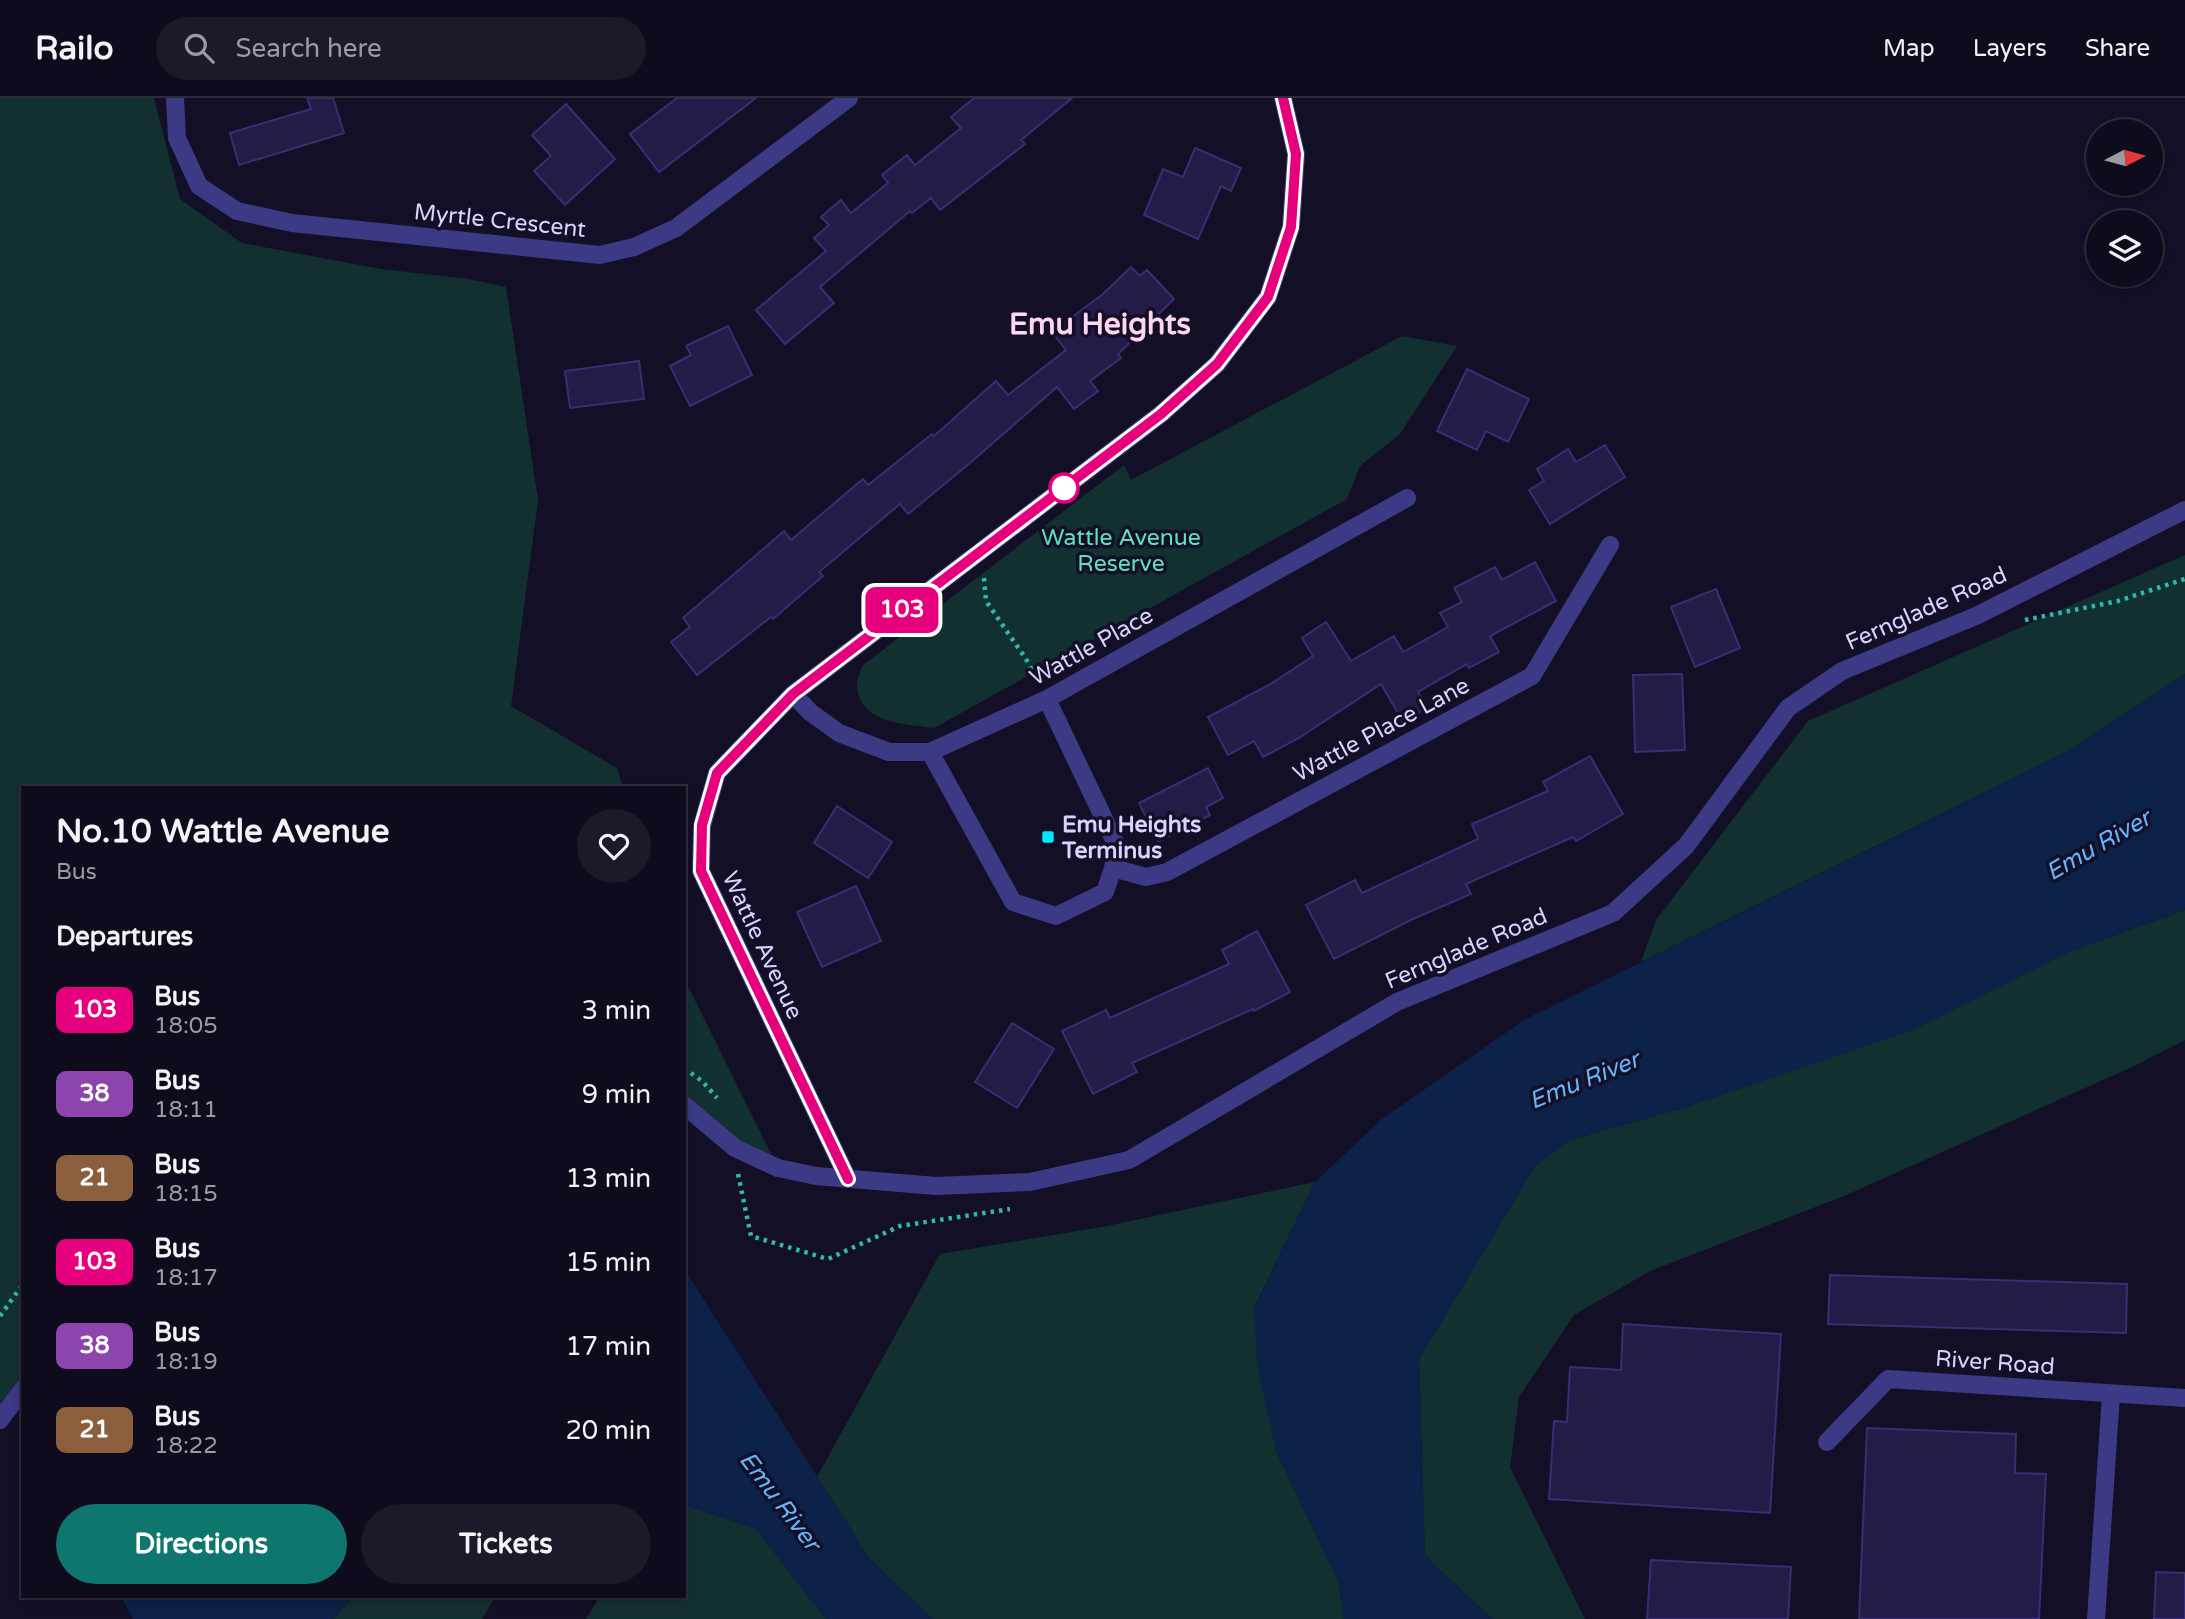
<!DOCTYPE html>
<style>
body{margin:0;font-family:"Varela Round",sans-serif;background:#1c1929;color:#f1f3f6;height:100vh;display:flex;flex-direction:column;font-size:26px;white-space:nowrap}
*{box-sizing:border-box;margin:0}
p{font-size:23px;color:#9b9ba3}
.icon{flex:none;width:38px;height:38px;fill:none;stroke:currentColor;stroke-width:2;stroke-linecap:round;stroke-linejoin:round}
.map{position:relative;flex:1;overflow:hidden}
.side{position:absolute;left:21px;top:688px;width:665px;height:812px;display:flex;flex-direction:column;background:#0e0b1c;border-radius:0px;box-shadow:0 4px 10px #0003,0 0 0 2px #2e2b3b}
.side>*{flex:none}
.badge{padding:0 14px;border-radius:10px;font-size:24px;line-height:46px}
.needle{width:46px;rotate:84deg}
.fabs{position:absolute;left:2086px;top:21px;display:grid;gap:14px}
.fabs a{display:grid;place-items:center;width:77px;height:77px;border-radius:50%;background:#0e0b1c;box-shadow:0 4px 10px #0003,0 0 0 2px #2e2b3b;font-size:35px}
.map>.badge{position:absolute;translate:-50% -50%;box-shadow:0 0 0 4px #fff}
h2{padding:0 35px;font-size:26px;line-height:63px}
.round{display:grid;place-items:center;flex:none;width:74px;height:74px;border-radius:37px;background:#1c1929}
.head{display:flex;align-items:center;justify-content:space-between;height:119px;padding:0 35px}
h1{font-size:33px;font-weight:800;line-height:52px}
.primary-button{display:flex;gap:14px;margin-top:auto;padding:14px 35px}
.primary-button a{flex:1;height:80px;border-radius:42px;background:#0f766e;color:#fff;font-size:28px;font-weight:800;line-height:80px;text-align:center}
.primary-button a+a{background:#1c1929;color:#f1f3f6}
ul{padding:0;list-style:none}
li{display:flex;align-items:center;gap:21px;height:84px;padding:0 35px}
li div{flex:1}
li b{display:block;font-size:26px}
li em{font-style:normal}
li .badge{min-width:77px;font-weight:700;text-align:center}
header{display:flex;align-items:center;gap:42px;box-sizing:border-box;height:98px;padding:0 35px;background:#0e0b1c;border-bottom:2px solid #2e2b3b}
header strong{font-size:33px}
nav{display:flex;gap:38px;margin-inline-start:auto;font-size:24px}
.search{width:490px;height:63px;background:#1c1929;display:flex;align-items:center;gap:18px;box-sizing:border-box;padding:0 24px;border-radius:38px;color:#9b9ba3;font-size:26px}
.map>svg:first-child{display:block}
</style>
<header>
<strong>Railo</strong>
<div class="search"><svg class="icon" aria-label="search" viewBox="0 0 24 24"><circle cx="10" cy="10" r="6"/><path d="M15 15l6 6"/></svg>Search here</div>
<nav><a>Map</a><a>Layers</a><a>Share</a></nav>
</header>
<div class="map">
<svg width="2185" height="1521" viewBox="0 0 2185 1521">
<rect width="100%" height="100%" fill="#130f26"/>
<path fill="#12302f" d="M0 0H154L180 101 242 145 381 171 469 181 506 189 538 402 511 608 617 670 623 689 23 690V1291L0 1322Z
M1402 238 1457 248 1400 336 1360 368 1347 401 934 630C907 626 861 626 857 590 856 584 860 575 862 568L1124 367 1131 382Z
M2185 457V576L2068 653 1641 864 1656 822 1808 623Z
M2185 812V942L2132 969 1844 1098 1650 1173 1574 1217 1519 1299 1510 1369 1585 1521H1492L1425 1458 1419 1261 1535 1068 1569 1042 1690 1008 2074 852Z
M684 880 778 1070 684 1007Z
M1315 1084 1254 1210 1276 1353 1338 1483 1344 1521H932L870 1461 817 1379 940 1156 1107 1128Z
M684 1407 756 1431 826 1521H586L600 1498H684Z
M353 1498H496L482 1521H334Z"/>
<path fill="#0c2248" d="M2185 576V812L2074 852 1916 931 1690 1008 1569 1042 1535 1068 1419 1261 1425 1458 1492 1521H1344L1338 1483 1276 1353 1257 1268 1254 1211 1315 1084 1382 1021 1524 922 2068 653Z
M684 1171 870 1461 932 1521H826L756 1431 684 1407Z
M121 1498H353L334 1521H133Z"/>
<path fill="#241b47" stroke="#3b2d73" stroke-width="2" d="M307 0H333L344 35 239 67 230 35 311 11Z
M677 0H756L659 74 630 36Z
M974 0H1072L1021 42 1025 46 940 112 931 100 912 115 910 113 820 189 834 205 785 246 756 212 826 153 814 140 829 127 821 119 841 102 851 115 888 85 882 77 907 57 915 67 961 30 951 19Z
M566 6 615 61 565 107 534 73 551 58 532 37Z
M1195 50 1241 70 1231 93 1221 88 1198 141 1144 117 1163 71 1183 79Z
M1131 169 1140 178 1147 172 1174 201 1118 256 1121 260 1090 283 1098 293 1074 311 1057 289 970 365 908 416 900 406 819 474 823 478 773 521 771 519 697 577 671 544 690 529 683 520 784 433 791 442 863 381 868 387 932 336 934 338 996 283 1008 297 1066 252 1052 234 1103 196Z
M728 228 752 277 690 308 670 268 691 257 686 248Z
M639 263 644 301 570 310 565 273Z
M1467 271 1529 301 1508 344 1486 333 1477 352 1437 333Z
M1605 347 1625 379 1550 426 1529 392 1544 383 1537 371 1568 351 1576 364Z
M1535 464 1556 503 1490 538 1499 554 1469 570 1467 566 1418 594 1427 610 1403 624 1381 586 1299 640 1263 659 1254 643 1228 657 1208 619 1269 587 1313 558 1302 540 1326 524 1351 563 1394 538 1403 554 1448 529 1440 515 1462 504 1454 490 1495 469 1502 482Z
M1716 491 1740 550 1695 569 1671 509Z
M1682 576 1685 652 1635 654 1633 577Z
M1590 658 1623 716 1576 743 1573 739 1466 786 1471 796 1413 821 1334 861 1306 807 1355 782 1362 795 1478 741 1472 726 1548 693 1543 684Z
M1208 670 1223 700 1206 709 1210 717 1158 744 1139 705Z
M837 708 892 744 868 780 814 745Z
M856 788 881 843 822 869 797 814Z
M1257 833 1290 894 1254 913 1253 911 1132 965 1137 974 1093 996 1062 933 1106 912 1110 920 1229 866 1222 852Z
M1012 925 1054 951 1017 1010 975 984Z
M1830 1177 2127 1186 2126 1235 1828 1226Z
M1623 1226 1781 1236 1770 1415 1549 1401 1554 1323 1567 1324 1570 1269 1621 1272Z
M1867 1330 2016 1336 2015 1375 2046 1376 2039 1521H1859Z
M1651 1462 1791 1469 1788 1521H1647Z
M2156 1474 2185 1475V1521H2154Z"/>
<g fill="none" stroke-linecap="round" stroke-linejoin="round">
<path stroke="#2fb8b0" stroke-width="4.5" stroke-dasharray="3.5 5" stroke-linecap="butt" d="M984 480 986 503 1026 561 1037 582
M2025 522 2118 503 2185 481
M684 970 702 983 717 1000
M738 1076 751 1138 828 1161 900 1128 1010 1111
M0 1218 23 1186"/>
<path stroke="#3d3a85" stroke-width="18" d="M2096 1521 2111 1296"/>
<path stroke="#3d3a85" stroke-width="18" d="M175 0 177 40 199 88 237 113 292 125 600 157 634 149 676 130 849 0
M793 596 810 614 839 635 889 654H930L1047 601 1407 400
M1047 601 1117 748 1113 770 1146 779 1167 774 1532 578 1610 447
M930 654 1013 804 1056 818 1105 794 1113 770
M684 1007 735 1050 778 1070 816 1078 936 1088 1030 1084 1129 1062 1397 904 1613 815 1686 748 1788 610 1842 573 1976 518 2185 412
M848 1081 701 773 702 728 717 675 793 596 1161 316 1217 266 1268 199 1291 129 1296 56 1283 0
M0 1322 23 1291
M1827 1344 1888 1281 2185 1300"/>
</g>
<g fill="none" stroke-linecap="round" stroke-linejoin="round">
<defs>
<path id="line" d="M848 1081 701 773 702 727 717 675 793 596 1161 316 1217 266 1268 199 1291 129 1296 56 1283 0"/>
</defs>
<use href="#line" stroke="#fff" stroke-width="16"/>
<use href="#line" stroke="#e6007e" stroke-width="10"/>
</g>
<circle fill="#fff" stroke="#e6007e" stroke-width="3.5" cx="1064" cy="390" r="14"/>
<rect fill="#00e5ff" stroke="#130f26" stroke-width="2.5" x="1041" y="732" width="14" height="14" rx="3.5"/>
<g text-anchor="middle" stroke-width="7" stroke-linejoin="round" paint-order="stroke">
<g font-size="23" fill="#d9d4ff" stroke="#130f26">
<text transform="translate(500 122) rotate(6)" y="8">Myrtle Crescent</text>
<text transform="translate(1926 510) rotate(-24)" y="8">Fernglade Road</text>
<text transform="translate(1091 548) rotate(-29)" y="8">Wattle Place</text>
<text transform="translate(1381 631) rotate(-28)" y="8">Wattle Place Lane</text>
<text transform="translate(763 847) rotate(65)" y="8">Wattle Avenue</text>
<text transform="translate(1466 850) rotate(-23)" y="8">Fernglade Road</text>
<text transform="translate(1995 1264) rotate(4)" y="8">River Road</text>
</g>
<g font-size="23" fill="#5fe0c0" stroke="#130f26">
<text x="1121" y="447">Wattle Avenue<tspan x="1121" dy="26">Reserve</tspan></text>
</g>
<g font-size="23" font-weight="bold" fill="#d9d4ff" stroke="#130f26" text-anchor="start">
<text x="1062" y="734">Emu Heights<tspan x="1062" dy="26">Terminus</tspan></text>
</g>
<g font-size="24" font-style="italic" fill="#62b6ff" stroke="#130f26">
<text transform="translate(2098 747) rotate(-30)" y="8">Emu River</text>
<text transform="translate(1584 982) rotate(-22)" y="8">Emu River</text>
<text transform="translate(780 1403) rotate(53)" y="8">Emu River</text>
</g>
<g font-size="30" font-weight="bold" fill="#ffd6f0" stroke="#130f26">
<text x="1100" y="236">Emu Heights</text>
</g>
</g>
</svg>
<div class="fabs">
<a><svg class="needle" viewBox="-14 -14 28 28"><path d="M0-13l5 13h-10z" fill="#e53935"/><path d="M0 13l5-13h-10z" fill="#9b9ba3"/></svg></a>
<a><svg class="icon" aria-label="layers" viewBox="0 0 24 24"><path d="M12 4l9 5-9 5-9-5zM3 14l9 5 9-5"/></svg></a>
</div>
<b class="badge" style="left:902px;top:512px;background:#e6007e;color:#fff">103</b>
<section class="side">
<div class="head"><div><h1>No.10 Wattle Avenue</h1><p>Bus</p></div><a class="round"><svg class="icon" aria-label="heart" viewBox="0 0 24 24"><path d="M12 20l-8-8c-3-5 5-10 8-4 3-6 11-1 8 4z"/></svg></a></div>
<h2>Departures</h2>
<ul>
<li><span class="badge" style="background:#e6007e;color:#fff">103</span><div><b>Bus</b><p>18:05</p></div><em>3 min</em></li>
<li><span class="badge" style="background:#8e44ad;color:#fff">38</span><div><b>Bus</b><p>18:11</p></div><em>9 min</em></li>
<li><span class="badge" style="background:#8b5e3c;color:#fff">21</span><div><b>Bus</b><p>18:15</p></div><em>13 min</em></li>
<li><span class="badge" style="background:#e6007e;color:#fff">103</span><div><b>Bus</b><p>18:17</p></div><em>15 min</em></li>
<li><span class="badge" style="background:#8e44ad;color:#fff">38</span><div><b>Bus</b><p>18:19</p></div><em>17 min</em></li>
<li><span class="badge" style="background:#8b5e3c;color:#fff">21</span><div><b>Bus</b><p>18:22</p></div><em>20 min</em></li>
</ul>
<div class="primary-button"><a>Directions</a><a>Tickets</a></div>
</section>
</div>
